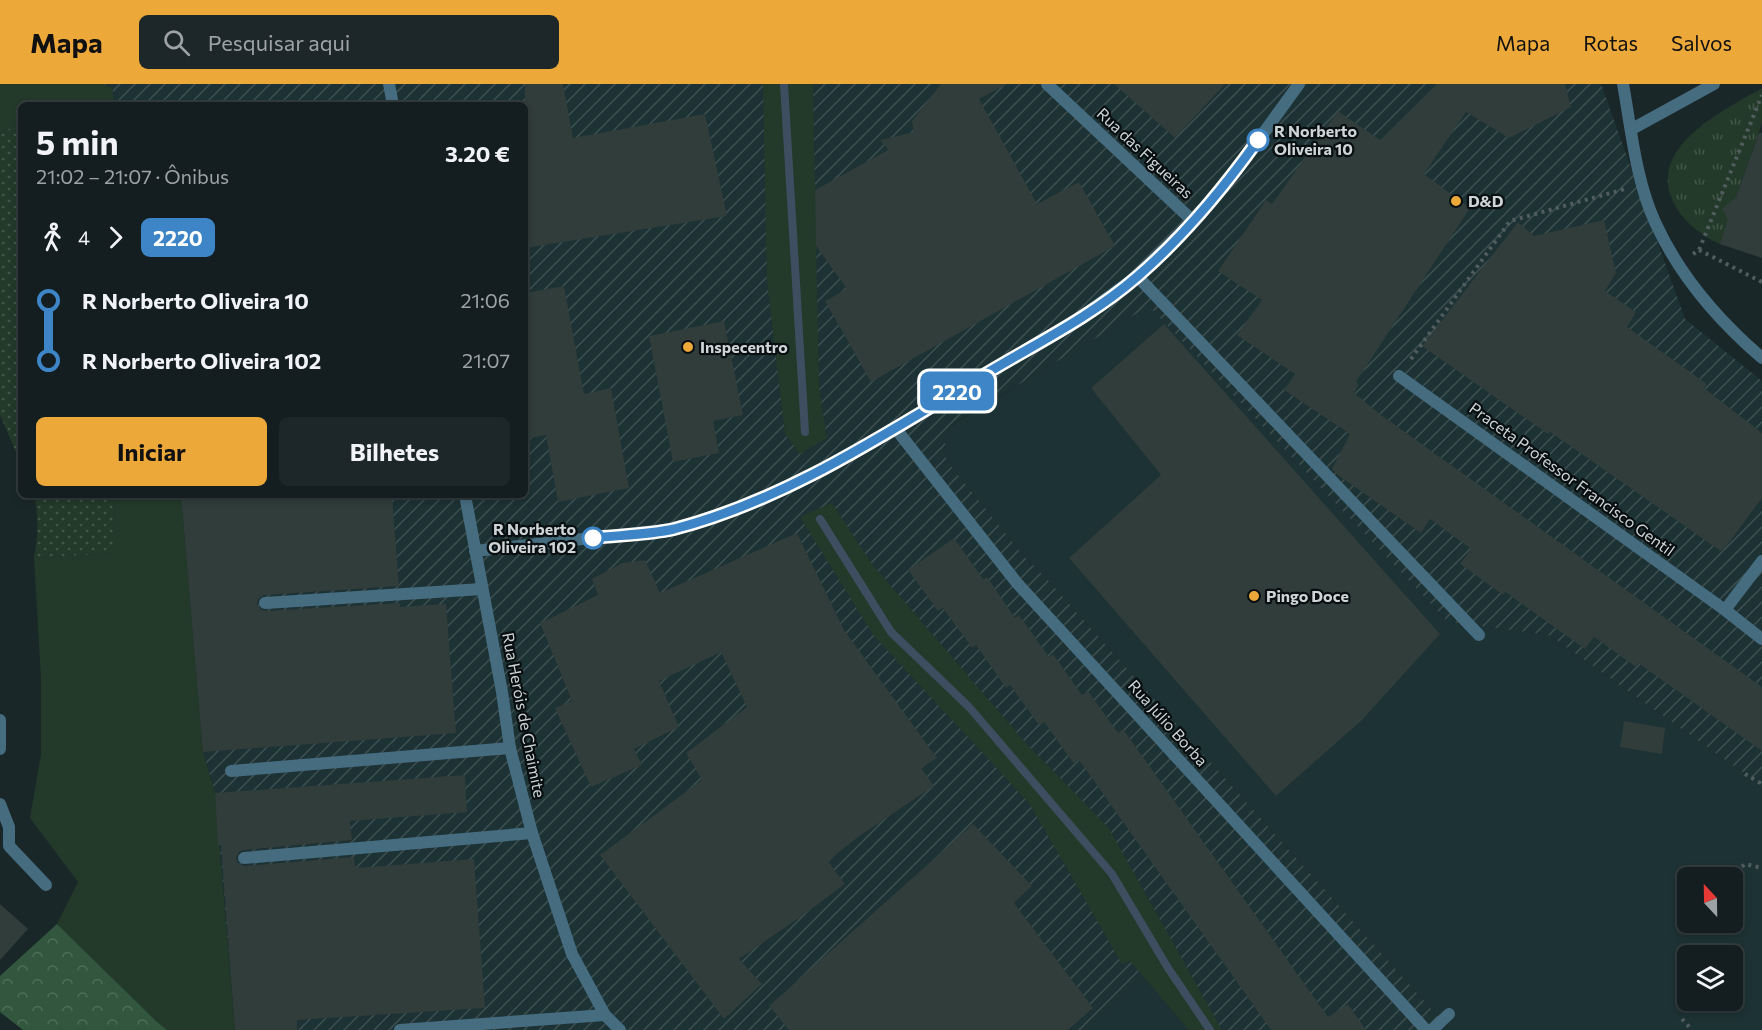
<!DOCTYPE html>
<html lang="pt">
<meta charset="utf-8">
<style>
body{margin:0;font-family:Commissioner,sans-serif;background:#1d2628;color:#f1f3f6;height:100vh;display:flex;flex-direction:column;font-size:22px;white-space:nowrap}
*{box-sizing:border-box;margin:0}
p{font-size:20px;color:#9da2a4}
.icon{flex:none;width:33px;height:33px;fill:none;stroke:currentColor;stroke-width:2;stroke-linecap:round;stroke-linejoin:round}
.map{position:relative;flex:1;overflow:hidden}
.side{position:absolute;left:18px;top:18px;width:510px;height:396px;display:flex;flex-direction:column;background:#141d1f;border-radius:9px;box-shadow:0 3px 9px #0003,0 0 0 2px #333b3d}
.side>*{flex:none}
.badge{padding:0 12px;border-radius:9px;font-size:21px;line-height:39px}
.needle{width:39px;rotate:338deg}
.controls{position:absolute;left:1677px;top:783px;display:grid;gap:12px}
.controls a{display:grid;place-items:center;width:66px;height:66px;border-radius:9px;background:#141d1f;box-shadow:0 3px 9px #0003,0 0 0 2px #333b3d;font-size:30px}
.map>.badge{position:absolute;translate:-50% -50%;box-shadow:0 0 0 3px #fff}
.legs{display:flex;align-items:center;gap:9px;height:66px;padding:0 18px;font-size:20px}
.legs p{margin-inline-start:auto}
.head{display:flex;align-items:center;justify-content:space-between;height:102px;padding:0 18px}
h1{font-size:33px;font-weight:700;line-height:45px}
.cta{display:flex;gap:12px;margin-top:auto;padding:12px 18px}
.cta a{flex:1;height:69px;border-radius:9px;background:#eca93a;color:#111;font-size:24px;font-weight:700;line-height:69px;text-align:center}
.cta a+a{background:#1d2628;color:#f1f3f6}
ul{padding:0 18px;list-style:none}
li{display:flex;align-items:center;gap:21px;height:60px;font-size:22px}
li i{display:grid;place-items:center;width:9px;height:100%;margin:0 8px;background:currentColor}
li i::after{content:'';width:15px;height:15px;margin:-8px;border:4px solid;border-radius:50%;background:#141d1f}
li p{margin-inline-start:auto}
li:first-child i{background:linear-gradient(#0000 50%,currentColor 0)}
li:last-child i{background:linear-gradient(currentColor 50%,#0000 0)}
header{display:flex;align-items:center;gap:36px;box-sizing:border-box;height:84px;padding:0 30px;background:#eca93a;color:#111}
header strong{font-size:28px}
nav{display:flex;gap:33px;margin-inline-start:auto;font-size:21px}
.search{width:420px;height:54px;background:#1d2628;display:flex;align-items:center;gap:15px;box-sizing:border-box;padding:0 21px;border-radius:9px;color:#9da2a4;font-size:22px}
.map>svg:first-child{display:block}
</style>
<header>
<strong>Mapa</strong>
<div class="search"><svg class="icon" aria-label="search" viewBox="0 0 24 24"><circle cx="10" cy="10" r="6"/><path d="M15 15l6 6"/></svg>Pesquisar aqui</div>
<nav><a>Mapa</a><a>Rotas</a><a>Salvos</a></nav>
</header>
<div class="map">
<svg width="1762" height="946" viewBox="0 0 1762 946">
<defs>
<pattern id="industrial-furrows" width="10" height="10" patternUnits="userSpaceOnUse" patternTransform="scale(1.5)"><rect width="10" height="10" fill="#1d3234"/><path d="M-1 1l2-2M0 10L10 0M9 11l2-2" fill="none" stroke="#3d4f51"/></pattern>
<pattern id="forest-crowns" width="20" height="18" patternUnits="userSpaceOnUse" patternTransform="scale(1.5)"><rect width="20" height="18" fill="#32573e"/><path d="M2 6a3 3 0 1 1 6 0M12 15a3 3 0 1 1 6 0" fill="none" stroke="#4e6e59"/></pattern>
<pattern id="park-tufts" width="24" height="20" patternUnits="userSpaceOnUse" patternTransform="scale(1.5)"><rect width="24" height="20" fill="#233a2a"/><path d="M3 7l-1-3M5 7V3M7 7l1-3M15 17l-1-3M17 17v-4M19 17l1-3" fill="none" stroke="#425648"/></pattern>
<pattern id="garden-dots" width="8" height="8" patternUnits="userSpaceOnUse" patternTransform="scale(1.5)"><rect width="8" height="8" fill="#233a2a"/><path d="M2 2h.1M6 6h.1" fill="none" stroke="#425648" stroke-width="1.8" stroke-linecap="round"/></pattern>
</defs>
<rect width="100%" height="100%" fill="#1a2729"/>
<path fill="#1d3234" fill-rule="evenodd" d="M1149 221 1448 538 1549 551 1762 702V946H1450L1047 495 1024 472 946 376 945 355 951 342ZM1688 794H1732V838H1688ZM1688 872H1732V916H1688Z
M1143 892 1189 946H1085Z"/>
<path fill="url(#industrial-furrows)" d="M103 0H1601L1685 235 1762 297V702L1549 551 1448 538 1149 222 951 341 945 355 946 376 1024 472 1047 495 1450 946H1189L1143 892 1085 946H235L215 709 203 668 181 411H525V21H115L112 5Z"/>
<path fill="#233a2a" d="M0 0H103L112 4 115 21H21V40L0 49Z
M763 0H813L819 303 827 354 800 370 785 350 767 197Z
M112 411H181L203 668 215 709 235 946H167L155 936 57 840 78 798 30 734 41 670V595L34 474 113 469 116 442Z
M832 419 872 480 1024 657 1108 743 1222 946H1189L1130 877 1122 880 1029 719 874 552 800 433Z"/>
<path fill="url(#forest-crowns)" d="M57 840 155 936 167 946H23L0 928V892Z"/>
<path fill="url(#park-tufts)" d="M1762 4V39L1720 160C1703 153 1683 137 1675 121 1644 64 1723 27 1762 4Z"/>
<path fill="url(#garden-dots)" d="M21 40V380L0 331V49Z
M34 411H112L116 442 114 469 34 474C38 452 39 433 34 411Z"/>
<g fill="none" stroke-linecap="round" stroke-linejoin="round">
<path stroke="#3f4d60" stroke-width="8" d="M784 0 805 348
M820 435 891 548 969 623 1112 790 1168 884 1210 946"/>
</g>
<path fill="#303d3a" d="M525 0H563L573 54 705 30 727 132 525 164Z
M941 0H1007L979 15 1037 120 1079 98 1115 162 871 298 825 217 847 205 816 162 815 106 888 66 880 56 914 48 912 37Z
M1114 0H1225L1175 54Z
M1437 0H1565L1571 23 1509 54 1466 28 1424 90 1470 124 1356 298 1359 301 1354 309 1381 331 1762 603V667L1638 579 1636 583 1594 553 1585 565 1505 508 1503 511 1460 480 1471 465 1430 435 1421 449 1339 392 1332 385 1350 350 1284 306 1295 290 1237 251 1262 216 1218 187 1266 116 1272 120 1338 27 1380 56Z
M1759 49H1762V174L1720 160 1728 135 1722 125 1736 113Z
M1604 136 1616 189 1605 207 1636 228 1627 243 1707 300 1704 304 1762 349V414L1722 468 1550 348 1548 350 1422 262 1518 138 1534 152Z
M564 202 584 310 611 304 629 404 558 418 546 351 525 355V209Z
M724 237 743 331 713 337 719 369 673 378 649 252Z
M1164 240 1440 550 1362 636 1276 712 1069 474 1161 391 1091 304Z
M181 411H392L399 502 264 511 258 515 257 520 261 526 266 527 400 519V523L446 520 456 649 203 668Z
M797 449 844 546 937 674 921 684 934 702 858 753 828 777 845 800 802 832 739 875 762 900 724 935 600 771 702 696 686 669 747 623 721 568 659 597 679 643 634 665 642 681 591 703 555 624 572 617 540 539 598 511 592 495 622 479 645 476 660 509Z
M954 454 983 495 987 493 1015 534 1019 531 1049 573 1053 570 1082 611 1088 607 1118 649 1123 645 1328 933 1348 920 1366 946H1271L1079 676 1074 680 1044 638 1039 641 1010 601 1006 604 976 561 972 564 943 524 938 527 908 486Z
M1624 637 1665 644 1662 670 1620 663Z
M465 691 467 728 350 737 352 756 243 766 239 768 236 774 238 779 245 782 354 773 355 784 474 775 485 924 297 936V946H235L221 761H218L215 709Z
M973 740 1032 802 1014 819 1093 924 1068 946H789L769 922Z
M0 820 28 845 0 876Z"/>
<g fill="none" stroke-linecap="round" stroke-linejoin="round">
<path stroke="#505c5d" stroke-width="4" stroke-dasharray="3 4.5" stroke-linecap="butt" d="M1699 166 1762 198
M1693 170 1699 166 1762 11
M1411 275 1510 137 1625 105
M1745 690 1762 700
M1731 793 1745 780 1762 784
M1682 935 1692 946"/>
<path stroke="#466c80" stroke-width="12" d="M1137 192 1479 551
M265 519 482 505
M231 687 510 664
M0 720 9 743V762L46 801
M244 774 532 749
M400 946 605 931
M1432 946 1449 930"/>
<path stroke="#466c80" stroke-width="12" d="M389 0 393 21
M1047 0 1193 137
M1632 45 1714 0
M1399 292 1725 526 1762 555
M896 345 1017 499 1426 946
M465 411 502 608 510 664 532 749 572 870 605 931 620 946
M475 467 673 445 748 421 798 399 896 345 983 291 1063 246 1137 192 1193 137 1233 91 1299 0
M1725 526 1762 477
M0 636V665"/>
<path stroke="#466c80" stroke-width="12" d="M1623 0C1631 44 1636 97 1655 138 1679 191 1719 237 1762 274"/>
</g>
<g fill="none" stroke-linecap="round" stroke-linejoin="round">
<defs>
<path id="line-1" d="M593 454C619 451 648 451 674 445 786 416 883 351 982 292 1035 260 1091 233 1138 192 1184 152 1223 105 1258 56"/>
</defs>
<use href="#line-1" stroke="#fff" stroke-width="14"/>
<use href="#line-1" stroke="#3d85c6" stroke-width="9"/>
</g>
<g fill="#fff" stroke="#3d85c6" stroke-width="3">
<circle cx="1258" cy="56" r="10"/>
<circle cx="593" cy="454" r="10"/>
</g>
<g fill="#eca93a" stroke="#090f10" stroke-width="2">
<circle cx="1456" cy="117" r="6"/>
<circle cx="688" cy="263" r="6"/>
<circle cx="1254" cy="512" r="6"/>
</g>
<g text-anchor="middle" stroke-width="4.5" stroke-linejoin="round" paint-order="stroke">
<g font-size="16" font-weight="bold" fill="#cdd5d6" stroke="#090f10" text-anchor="start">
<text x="1274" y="53">R Norberto<tspan x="1274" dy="18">Oliveira 10</tspan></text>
<text x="576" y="451" text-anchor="end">R Norberto<tspan x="576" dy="18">Oliveira 102</tspan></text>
</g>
<g font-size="16" fill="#cdd5d6" stroke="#090f10">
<text transform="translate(1145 69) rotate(43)" y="6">Rua das Figueiras</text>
<text transform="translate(1572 395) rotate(36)" y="6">Praceta Professor Francisco Gentil</text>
<text transform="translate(524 631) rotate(79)" y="6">Rua Heróis de Chaimite</text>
<text transform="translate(1168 639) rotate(48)" y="6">Rua Júlio Borba</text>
</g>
<g font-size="16" font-weight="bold" fill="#cdd5d6" stroke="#090f10" text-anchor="start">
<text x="1468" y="123">D&amp;D</text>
<text x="700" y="269">Inspecentro</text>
<text x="1266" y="518">Pingo Doce</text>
</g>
</g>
</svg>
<div class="controls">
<a><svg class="needle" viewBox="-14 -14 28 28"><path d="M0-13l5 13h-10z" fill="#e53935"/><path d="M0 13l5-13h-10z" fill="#9da2a4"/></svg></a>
<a><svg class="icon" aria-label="layers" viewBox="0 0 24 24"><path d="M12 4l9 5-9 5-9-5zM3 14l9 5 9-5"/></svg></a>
</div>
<b class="badge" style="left:957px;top:307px;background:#3d85c6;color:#fff">2220</b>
<section class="side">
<div class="head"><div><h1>5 min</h1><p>21:02 – 21:07 · Ônibus</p></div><b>3.20 €</b></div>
<div class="legs"><svg class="icon" aria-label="walk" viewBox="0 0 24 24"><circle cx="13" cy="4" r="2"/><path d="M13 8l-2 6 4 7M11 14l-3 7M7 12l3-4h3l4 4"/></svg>4<svg class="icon" aria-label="forward" viewBox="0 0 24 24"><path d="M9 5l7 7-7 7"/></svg><b class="badge" style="background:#3d85c6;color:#fff">2220</b></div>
<ul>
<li><i style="color:#3d85c6"></i><b>R Norberto Oliveira 10</b><p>21:06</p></li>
<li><i style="color:#3d85c6"></i><b>R Norberto Oliveira 102</b><p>21:07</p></li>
</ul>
<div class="cta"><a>Iniciar</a><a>Bilhetes</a></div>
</section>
</div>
